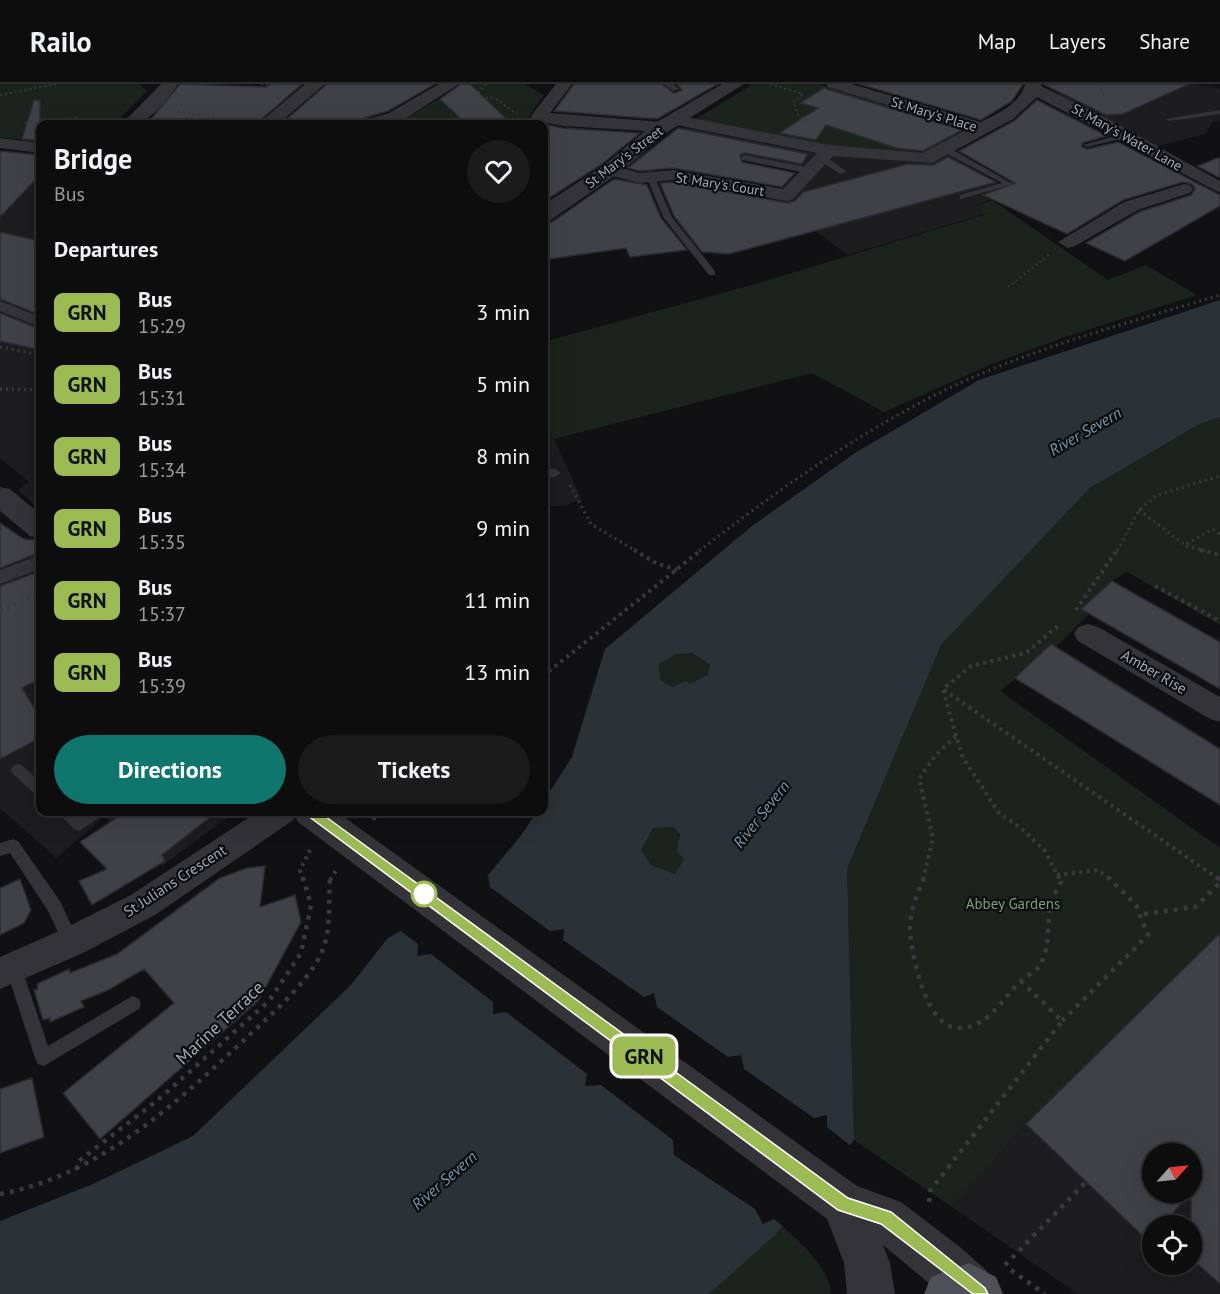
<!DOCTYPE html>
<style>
body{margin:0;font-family:"PT Sans",sans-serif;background:#1b1b1c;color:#f1f3f6;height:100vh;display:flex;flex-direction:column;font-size:22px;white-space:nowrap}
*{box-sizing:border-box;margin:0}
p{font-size:20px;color:#9a9c9e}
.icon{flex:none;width:33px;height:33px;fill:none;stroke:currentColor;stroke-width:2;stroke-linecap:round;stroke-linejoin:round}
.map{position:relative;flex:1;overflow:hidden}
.drawer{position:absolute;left:36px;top:36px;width:512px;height:696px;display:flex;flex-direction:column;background:#0d0d0e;border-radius:12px;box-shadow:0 6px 24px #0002,0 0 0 2px #2d2d2e}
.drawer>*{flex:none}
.badge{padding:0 12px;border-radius:9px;font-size:21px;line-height:39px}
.needle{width:39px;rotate:63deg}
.buttons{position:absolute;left:1142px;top:1059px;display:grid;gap:12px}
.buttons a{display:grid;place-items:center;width:60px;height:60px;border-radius:50%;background:#0d0d0e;box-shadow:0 6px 24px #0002,0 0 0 2px #2d2d2e;font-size:30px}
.map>.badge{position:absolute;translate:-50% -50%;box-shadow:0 0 0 3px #fff}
h2{padding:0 18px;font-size:22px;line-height:54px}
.round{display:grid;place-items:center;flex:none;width:63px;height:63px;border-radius:32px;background:#1b1b1c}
.summary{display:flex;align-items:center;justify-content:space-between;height:102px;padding:0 18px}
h1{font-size:28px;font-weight:600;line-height:45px}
.primary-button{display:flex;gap:12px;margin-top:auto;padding:12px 18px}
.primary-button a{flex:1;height:69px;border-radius:36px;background:#0f766e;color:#fff;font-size:24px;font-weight:600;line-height:69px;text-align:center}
.primary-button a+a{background:#1b1b1c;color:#f1f3f6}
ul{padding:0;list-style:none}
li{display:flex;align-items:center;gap:18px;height:72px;padding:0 18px}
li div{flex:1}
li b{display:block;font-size:22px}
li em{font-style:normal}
li .badge{min-width:66px;font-weight:700;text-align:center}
header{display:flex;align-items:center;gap:36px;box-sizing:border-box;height:84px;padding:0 30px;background:#0d0d0e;border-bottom:2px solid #2d2d2e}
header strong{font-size:28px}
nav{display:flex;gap:33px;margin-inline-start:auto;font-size:21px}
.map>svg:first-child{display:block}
</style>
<header>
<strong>Railo</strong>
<nav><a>Map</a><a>Layers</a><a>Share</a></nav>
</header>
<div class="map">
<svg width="1220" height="1210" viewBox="0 0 1220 1210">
<rect width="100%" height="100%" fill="#111113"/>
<path fill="#1d1d20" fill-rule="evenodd" d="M1045 0H1192L1218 4 1220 6V37H1213L1205 50 1155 63 1063 13Z
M686 43 821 70 926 77 951 70 1009 107 978 121 988 129 847 171 773 114 800 87 685 62 649 89 621 83Z
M14 68 40 70V426L18 406 29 398 0 374V82Z
M543 341 554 355 582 416 563 422H543Z
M34 466 40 469V728H235L162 782 104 733 56 774 0 724V484Z
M1220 849V1210H1078L952 1123 1026 1040ZM1152 1070H1191V1108H1152ZM1152 1142H1191V1180H1152Z"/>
<path fill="#1c231d" d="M0 0H139L147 7 114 40H40V58L0 53Z
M466 0H524L544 11 529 32 528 40H393Z
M753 0H819L954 39 974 49 924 73 830 64 696 35Z
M992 116 1108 196 1146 181 1197 211 1068 252 994 279 884 328 812 289 554 355 543 341V258L752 201 987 130 977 122Z
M1220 333V541L1127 488 1112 497 1081 524 1089 530 1056 563 1000 607 1220 764V849L1026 1040 952 1123 854 1056 847 785 941 561 1090 404 1198 341Z
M693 569 710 581 707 591 690 600 686 597 672 603 659 596V580L677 570Z
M675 743C681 752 681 764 684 775L675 790 651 781 641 766 653 744Z
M782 1142C800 1158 830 1185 831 1210H709Z"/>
<path fill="#2a3238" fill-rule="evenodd" d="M1220 216V333L1198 341 1090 404 941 561 847 785 854 1056 775 1151 709 1210H0V1137L93 1100 193 1052 351 901 387 855 484 796 519 754 537 728H543V718L572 673 605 565 752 442 855 369 979 296ZM693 569 710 581 707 591 690 600 686 597 672 603 660 596 659 580 677 570ZM674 743 680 751 677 767 684 775 675 790 651 781 641 766 653 744Z"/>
<path fill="#111113" d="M488 792 490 803 550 847 564 845 563 856 644 913 654 909 657 923 728 973 741 971 744 985 814 1034 827 1031V1043L852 1063 785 1144 774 1135 763 1140 755 1125 674 1071 673 1056 601 1001 585 1002 587 990 506 928 493 930V918L431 870 417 872 418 860 398 845Z"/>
<path fill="#404146" stroke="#2b2b2f" stroke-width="1.5" d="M180 0 267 3 271 0H302L256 40H147Z
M327 0H435L388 27 364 34 357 40H281Z
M461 0H470L512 40H466L440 15Z
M574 0H662L674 9 682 6 677 0H718L657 35 554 27Z
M859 0H1023L1012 17 981 36Z
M1043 0H1189L1123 30 1106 31Z
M825 3 827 5 962 46 923 67 896 64 826 41 816 56 779 49 818 24 800 19Z
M34 16 40 17V57L22 55Z
M1037 16 1107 52 1082 59V63L1088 65 1118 58 1220 111V122L1125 177 1086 159 1139 128 1191 111 1195 105 1192 100 1183 98 1123 116 1067 150 983 111 1015 99 959 67 1014 37Z
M543 40 563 44 640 49 602 80 543 118Z
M678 44 808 70 802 80 745 69 740 71 742 78 795 89 782 103 673 84 640 87 628 84Z
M0 67 40 71V91L0 133Z
M948 73 996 98 729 170 702 168 674 132 660 99 673 98 788 119 795 117 803 108 908 80 933 81Z
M1220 73V94L1197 82 1203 80Z
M614 95 647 101 661 134 687 166 630 173 626 164 543 176V140L552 138Z
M0 148 40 157V231L0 215Z
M0 229 40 245V266L0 257Z
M0 439 24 455 35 456 36 470 0 484Z
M40 487V595L22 604 40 634V654L0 675V502Z
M1112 497 1220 558V605L1081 525Z
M1051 560 1220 665V721L1015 594Z
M125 728H217L162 771 165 777 92 821 79 797 107 785 80 758Z
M265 782 260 823 295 811 301 838 258 917 100 1055 63 1009 174 919 144 885 108 906 81 917 84 923 50 938V934L43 936 34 906 38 905 37 900 69 885 70 889 117 870 220 794 247 784Z
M20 795 31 826 24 839 0 851V804Z
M1220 849V1200L1191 1174V1070H1152V1108H1191L1162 1142H1152V1153L1148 1157 1026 1040Z
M32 994 44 1053 0 1069V1005Z"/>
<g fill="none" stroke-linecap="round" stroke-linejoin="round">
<path stroke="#393a3f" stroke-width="2" stroke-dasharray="2 3" stroke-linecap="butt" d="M261 0 277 2
M770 0 803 10 793 18 799 33 812 39
M1099 0 1104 13
M478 9 486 0
M0 11 56 0
M471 11 496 15 517 30
M178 27 229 36
M25 39 77 34
M1008 203 1050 170"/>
<path stroke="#393a3f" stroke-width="3" stroke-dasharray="2 4" stroke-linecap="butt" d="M0 263 40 271
M0 305 40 306
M570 401 591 440 636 467
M1139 426 1185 461 1212 445 1220 450
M1186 462 1206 467
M699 467C774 409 852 353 937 310 1027 265 1125 240 1220 211
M1117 467 1139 426 1157 411 1220 392"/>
<path stroke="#393a3f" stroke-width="4" stroke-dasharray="3 4.5" stroke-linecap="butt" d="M634 466 656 479 677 486
M1200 466 1220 471
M1155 502 1220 537
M1076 526 1117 466
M0 527 40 509
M543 592 701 466
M944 606 1220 796
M956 652 943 605 971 582 1026 569 1059 541
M373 736 379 728
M1057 791 1098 786 1111 796
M303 796 300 786 310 766
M330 796 337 785
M923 796 933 754 919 695 935 672 956 652 963 674 999 729 1021 744 1045 767 1060 796"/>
<path stroke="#393a3f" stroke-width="4.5" stroke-dasharray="4 6" stroke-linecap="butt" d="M924 794C917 811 909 829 910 847 912 873 926 943 958 944 988 945 1003 913 1022 896 1027 892 1033 889 1037 885 1052 867 1046 839 1051 819 1053 812 1058 804 1061 798L1059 794
M1218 794 1220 796
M1144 830 1195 823 1220 799
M1062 937 1148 851 1136 821 1109 794
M76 1086 79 1077 159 1015 269 917 301 869 311 821 303 794
M0 1110C97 1092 172 1023 242 958 269 932 300 907 319 874 332 851 328 820 330 794
M929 1118 930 1107 1062 937 1021 897
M1005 1181 1086 1098
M1011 1186 1045 1210"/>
<path fill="#333338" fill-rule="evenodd" d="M664 0H673L680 5 673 7Z
M1220 26V30L1169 37 1165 35Z
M1126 49 1130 51 1129 53 1087 63 1083 61Z
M942 63H948L1013 100 960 115V111L1002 99 942 67Z
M745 71 811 84 815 87 811 90 742 76V72Z
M819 72H825L847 88 840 90 819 76Z
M651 91 655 94 672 133 715 187V191H709L663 133 647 94Z
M543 385H555L561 389 555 393H543Z
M18 680 23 682 40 698V712L35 710 13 690 11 686 13 682Z
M57 728H74L79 733 87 728H104L102 732 79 747 74 745Z
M13 755 18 757 60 817 79 858 77 863 71 865 65 863 48 827 10 769 0 772V759Z
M14 878 20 880 22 885 48 962 127 915 133 912 139 915 141 920 139 925 44 982 38 980 35 974 6 885 8 880Z"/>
<path fill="#333338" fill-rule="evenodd" d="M0 217 40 233V243L0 227Z
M40 471V485L0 500V486Z"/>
<path fill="#333338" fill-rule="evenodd" d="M161 0H178C162 23 151 40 122 40Z
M439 0H459L401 37 388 40H363L365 36 389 29Z
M556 0H572L550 29 662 38 670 43 662 48 563 42 533 36 531 32Z
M826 0H851L981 38C997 30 1021 19 1025 0H1041V2L1112 37 1220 97V109L1037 13 1013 35 932 79 833 72 793 115 787 117 673 96 640 99 604 90 601 86 610 81 640 89 673 86 783 105 817 69 671 40 669 36 677 31 829 61 923 69 968 45 828 3Z
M0 54 40 59V69L0 64Z
M1184 100 1190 101 1193 105 1190 109 1138 126 1075 162 1068 164 1058 158 1124 118Z
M1088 540 1098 543 1220 613V638L1210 635 1078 557 1074 550 1078 543Z
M257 728H297L292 737 155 831 83 869 0 905V873L59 847 131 811Z"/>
<path fill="#333338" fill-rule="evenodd" d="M305 0H325L278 40H258Z
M722 0H744L669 47 617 90 551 136 543 138V121L603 82 655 39Z
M0 403 10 405 40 430V455L30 452 0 427Z
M293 728H337L857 1102 901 1118 960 1163 986 1186 993 1203 990 1210H942L883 1161 890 1179 895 1210H847L844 1179 827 1135 298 738Z"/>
<path fill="#4f5057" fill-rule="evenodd" d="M969 1179 996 1193 1003 1210H924L931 1193Z"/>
</g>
<path fill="#9cbc53" stroke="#fff" stroke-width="1.5" d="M311 722 848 1114 891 1128 985 1204 988 1210H973L881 1140 838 1126 307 731V724Z"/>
<circle fill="#fff" stroke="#9cbc53" stroke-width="3" cx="424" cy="810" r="12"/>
<g text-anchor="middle" stroke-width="4.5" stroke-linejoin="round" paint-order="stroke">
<g font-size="14" fill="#a3a8b4" stroke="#0c0d0e">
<text transform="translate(934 30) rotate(17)" y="5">St Mary's Place</text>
<text transform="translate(1127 53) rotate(29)" y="5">St Mary's Water Lane</text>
<text transform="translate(624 73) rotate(-37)" y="5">St Mary's Street</text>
<text transform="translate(720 100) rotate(9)" y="5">St Mary's Court</text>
</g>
<g font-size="15" fill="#a3a8b4" stroke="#0c0d0e">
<text transform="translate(1154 588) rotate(30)" y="5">Amber Rise</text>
<text transform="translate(175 797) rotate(-33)" y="5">St Julians Crescent</text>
</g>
<g font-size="15" fill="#7a9f7b" stroke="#0c0d0e">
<text x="1013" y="825">Abbey Gardens</text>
</g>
<g font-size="16" font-style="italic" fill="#7997af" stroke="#0c0d0e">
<text transform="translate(1085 347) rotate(-30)" y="6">River Severn</text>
<text transform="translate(761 730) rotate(-52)" y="6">River Severn</text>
<text transform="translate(444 1096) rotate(-41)" y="6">River Severn</text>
</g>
<g font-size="18" fill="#a3a8b4" stroke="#0c0d0e">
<text transform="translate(220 939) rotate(-43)" y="6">Marine Terrace</text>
</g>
</g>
</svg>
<div class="buttons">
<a><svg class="needle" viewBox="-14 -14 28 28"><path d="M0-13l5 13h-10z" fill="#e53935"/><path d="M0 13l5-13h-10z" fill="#9a9c9e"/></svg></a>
<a><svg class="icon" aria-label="locate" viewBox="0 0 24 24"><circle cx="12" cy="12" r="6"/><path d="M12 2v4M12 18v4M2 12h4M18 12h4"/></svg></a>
</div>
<b class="badge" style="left:644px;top:972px;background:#9cbc53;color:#111">GRN</b>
<section class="drawer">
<div class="summary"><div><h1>Bridge</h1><p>Bus</p></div><a class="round"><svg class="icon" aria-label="heart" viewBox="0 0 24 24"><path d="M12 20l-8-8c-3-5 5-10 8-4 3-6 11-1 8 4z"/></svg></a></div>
<h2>Departures</h2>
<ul>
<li><span class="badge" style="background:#9cbc53;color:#111">GRN</span><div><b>Bus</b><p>15:29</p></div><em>3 min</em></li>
<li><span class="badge" style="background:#9cbc53;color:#111">GRN</span><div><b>Bus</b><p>15:31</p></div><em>5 min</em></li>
<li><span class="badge" style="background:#9cbc53;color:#111">GRN</span><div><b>Bus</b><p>15:34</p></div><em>8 min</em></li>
<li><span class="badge" style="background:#9cbc53;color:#111">GRN</span><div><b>Bus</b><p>15:35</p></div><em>9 min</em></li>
<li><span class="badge" style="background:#9cbc53;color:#111">GRN</span><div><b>Bus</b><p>15:37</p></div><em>11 min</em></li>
<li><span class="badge" style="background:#9cbc53;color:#111">GRN</span><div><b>Bus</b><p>15:39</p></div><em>13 min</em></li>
</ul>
<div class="primary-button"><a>Directions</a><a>Tickets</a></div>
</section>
</div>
